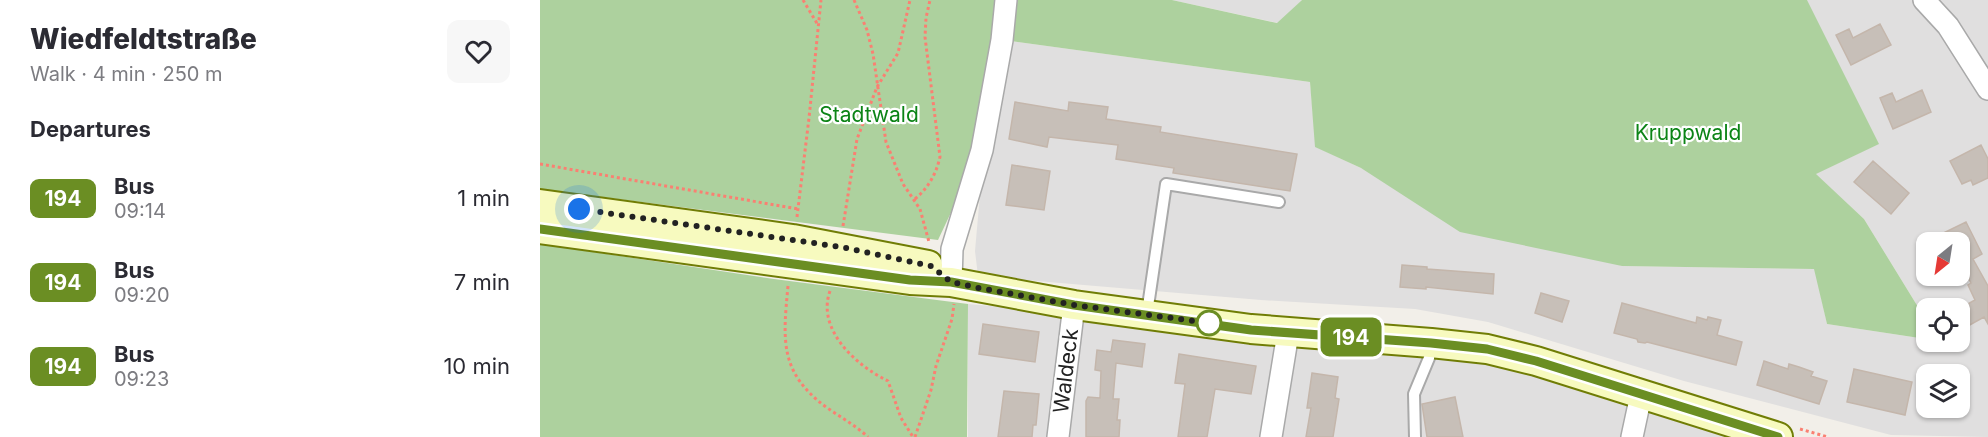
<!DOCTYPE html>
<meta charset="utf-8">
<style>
body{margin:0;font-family:Inter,sans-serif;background:#f7f7f7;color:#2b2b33;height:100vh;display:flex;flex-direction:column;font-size:22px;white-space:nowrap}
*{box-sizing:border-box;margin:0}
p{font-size:20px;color:#7c7c81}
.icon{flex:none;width:33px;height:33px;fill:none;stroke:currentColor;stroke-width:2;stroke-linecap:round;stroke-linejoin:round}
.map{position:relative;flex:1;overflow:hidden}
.side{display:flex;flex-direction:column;background:#fff;width:540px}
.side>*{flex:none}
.badge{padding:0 12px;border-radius:9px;font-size:21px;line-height:39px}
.needle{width:39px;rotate:210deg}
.fabs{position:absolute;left:1376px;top:232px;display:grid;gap:12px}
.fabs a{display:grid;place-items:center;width:54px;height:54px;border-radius:12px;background:#fff;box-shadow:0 2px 4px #0004;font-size:30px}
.you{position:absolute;width:30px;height:30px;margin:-15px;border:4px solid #fff;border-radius:50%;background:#1a73e8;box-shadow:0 0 0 9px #1a73e833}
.map>.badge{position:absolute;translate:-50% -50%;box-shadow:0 0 0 3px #fff}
h2{padding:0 30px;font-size:22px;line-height:54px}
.round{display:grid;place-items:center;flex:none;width:63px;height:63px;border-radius:12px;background:#f7f7f7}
.summary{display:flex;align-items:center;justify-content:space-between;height:102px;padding:0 30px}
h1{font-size:28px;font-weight:800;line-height:45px}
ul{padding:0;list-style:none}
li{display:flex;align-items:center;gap:18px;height:84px;padding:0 30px}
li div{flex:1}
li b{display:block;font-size:22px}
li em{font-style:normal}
li .badge{min-width:66px;font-weight:700;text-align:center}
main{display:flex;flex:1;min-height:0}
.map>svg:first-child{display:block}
</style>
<main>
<section class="side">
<div class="summary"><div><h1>Wiedfeldtstraße</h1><p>Walk · 4 min · 250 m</p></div><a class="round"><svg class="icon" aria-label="heart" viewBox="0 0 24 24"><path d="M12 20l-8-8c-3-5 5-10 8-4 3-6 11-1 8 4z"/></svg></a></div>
<h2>Departures</h2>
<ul>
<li><span class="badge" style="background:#6b8e23;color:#fff">194</span><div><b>Bus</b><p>09:14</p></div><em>1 min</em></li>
<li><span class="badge" style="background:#6b8e23;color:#fff">194</span><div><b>Bus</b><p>09:20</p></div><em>7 min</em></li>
<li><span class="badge" style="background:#6b8e23;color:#fff">194</span><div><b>Bus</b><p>09:23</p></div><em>10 min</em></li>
</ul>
</section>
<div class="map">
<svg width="1448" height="437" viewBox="0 0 1448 437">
<rect width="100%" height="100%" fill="#f2efe9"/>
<path fill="#e0dfdf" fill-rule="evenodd" d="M632 0H762L738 23Z
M1247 0H1448V437L1351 435 1144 381 948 322 875 309 721 300 438 276 435 251 444 149 463 40 770 82 776 147 821 168 1082 266 1275 269 1287 324 1386 339V342H1419V309H1386V320L1324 219 1275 174 1338 144ZM1386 243H1419V276H1386ZM1386 375H1419V408H1386Z
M428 304 884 344 1235 437H428Z"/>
<path fill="#add19e" d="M0 0H464L441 149 398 240 0 189Z
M468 0H632L737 23 762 0H1267L1339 144 1276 174 1324 219 1386 320V339L1287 324 1274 269 1082 266 920 232 821 168 775 147 770 82 463 40Z
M0 244 234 279 428 304 427 437H0Z"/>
<path fill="#c7bfb8" stroke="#c4b6ab" stroke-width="1.5" d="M1340 24 1351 45 1311 65 1296 35 1309 29 1313 38Z
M1382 90 1391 112 1353 129 1340 98 1352 93 1356 102Z
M475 102 528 111 529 102 568 107 566 119 621 127 620 132 757 154 750 191 633 173 634 168 576 159 578 145 509 137 507 147 469 139Z
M1441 145 1448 159V178L1433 185 1431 180 1422 184 1410 161Z
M1333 161 1369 193 1351 214 1314 182Z
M472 165 510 171 504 210 466 205Z
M1426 222 1442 254 1433 259 1448 286V324L1444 317 1419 331V309L1435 300 1428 285 1431 283 1421 265 1419 266V243H1383Z
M862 265 887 267V269L954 274 953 294 886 287V289L860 287Z
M1001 293 1029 301 1022 322 995 313Z
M1082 303 1156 323 1157 317 1167 320 1168 317 1181 320 1177 335 1202 342 1196 365 1107 342 1105 343 1098 342 1097 339 1074 333Z
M443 324 499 332 495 362 439 354Z
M573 340 605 344 602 367 576 363 573 399H579L577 420H580L579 437H546V401L548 397 560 398 561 371 555 370 557 350 571 352Z
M639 354 716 366 711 394 675 389 667 437H638L645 384 635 383Z
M1224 361 1248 369 1249 364 1259 367 1273 372 1271 376 1287 381 1279 404 1217 385Z
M1314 369 1372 382 1365 415 1307 402Z
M772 373 798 377 795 398 799 399 793 437H766L771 408H767Z
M464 391 499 394 496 425H493L492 437H458Z
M915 397 923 437H887L882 404Z"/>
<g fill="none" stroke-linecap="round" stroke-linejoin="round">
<defs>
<path id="lane" d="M607 313 626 184 739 202
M875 437 874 394 889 358 891 343"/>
<path id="street" d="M1384 0 1408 26 1448 89
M411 282 412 249 442 150 462 40 466 0
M518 437 534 305
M731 437 748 333
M1092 437 1101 395"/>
<path id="secondary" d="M0 204 253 239 388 265
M0 229 370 280 411 282 534 305 711 329 891 343 947 349 996 361 1238 437"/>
</defs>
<use href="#lane" stroke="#a9a9a9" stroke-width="14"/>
<use href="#street" stroke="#a9a9a9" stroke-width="24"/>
<use href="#secondary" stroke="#707d05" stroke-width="32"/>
<path stroke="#fa8072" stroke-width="3" stroke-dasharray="3 3" stroke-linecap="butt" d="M263 0 278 25
M314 0 327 30 333 54 346 142 363 184 380 209 389 242
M0 164 258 209
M375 199C389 187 396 174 400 157L385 37 386 18 390 0
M257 217 269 118 281 0
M303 226 317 139 337 87 358 53 370 0
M248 286C243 340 239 372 286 407 300 417 315 425 328 437
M290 291C276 330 317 366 348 381L361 418 373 437
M1260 429 1288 437
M375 437 391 390 396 366 412 319 414 304"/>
<use href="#lane" stroke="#fff" stroke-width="10"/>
<use href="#street" stroke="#fff" stroke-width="21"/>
<use href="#secondary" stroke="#f7fabf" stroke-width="28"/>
</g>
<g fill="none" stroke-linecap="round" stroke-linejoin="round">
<defs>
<path id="line" d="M0 229 370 280 411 282 534 305 711 330 891 343 947 349 996 361 1238 437"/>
</defs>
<use href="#line" stroke="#fff" stroke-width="14"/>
<use href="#line" stroke="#6b8e23" stroke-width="9"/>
<path stroke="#222" stroke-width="6" stroke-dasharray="0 10.8" d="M39 209 301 247 391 266 411 282 439 288 534 305 669 323"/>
</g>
<circle fill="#fff" stroke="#6b8e23" stroke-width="3" cx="669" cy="323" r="12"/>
<g text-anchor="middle" stroke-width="4.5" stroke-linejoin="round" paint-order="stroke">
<g font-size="21" fill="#0c8416" stroke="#fff">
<text x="329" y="122">Stadtwald</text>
<text x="1148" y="140">Kruppwald</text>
</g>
<g font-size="21" fill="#222" stroke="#fff">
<text transform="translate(526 371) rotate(-83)" y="7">Waldeck</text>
</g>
</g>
</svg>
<div class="fabs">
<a><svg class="needle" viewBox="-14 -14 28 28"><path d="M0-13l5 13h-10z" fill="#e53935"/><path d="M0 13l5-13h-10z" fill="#7c7c81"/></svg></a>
<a><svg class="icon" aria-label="locate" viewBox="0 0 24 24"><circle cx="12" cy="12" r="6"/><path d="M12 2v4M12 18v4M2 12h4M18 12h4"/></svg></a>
<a><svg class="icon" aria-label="layers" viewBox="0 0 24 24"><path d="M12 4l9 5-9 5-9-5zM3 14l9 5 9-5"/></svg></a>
</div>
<div class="you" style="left:39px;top:209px"></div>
<b class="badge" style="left:811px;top:337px;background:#6b8e23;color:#fff">194</b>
</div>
</main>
